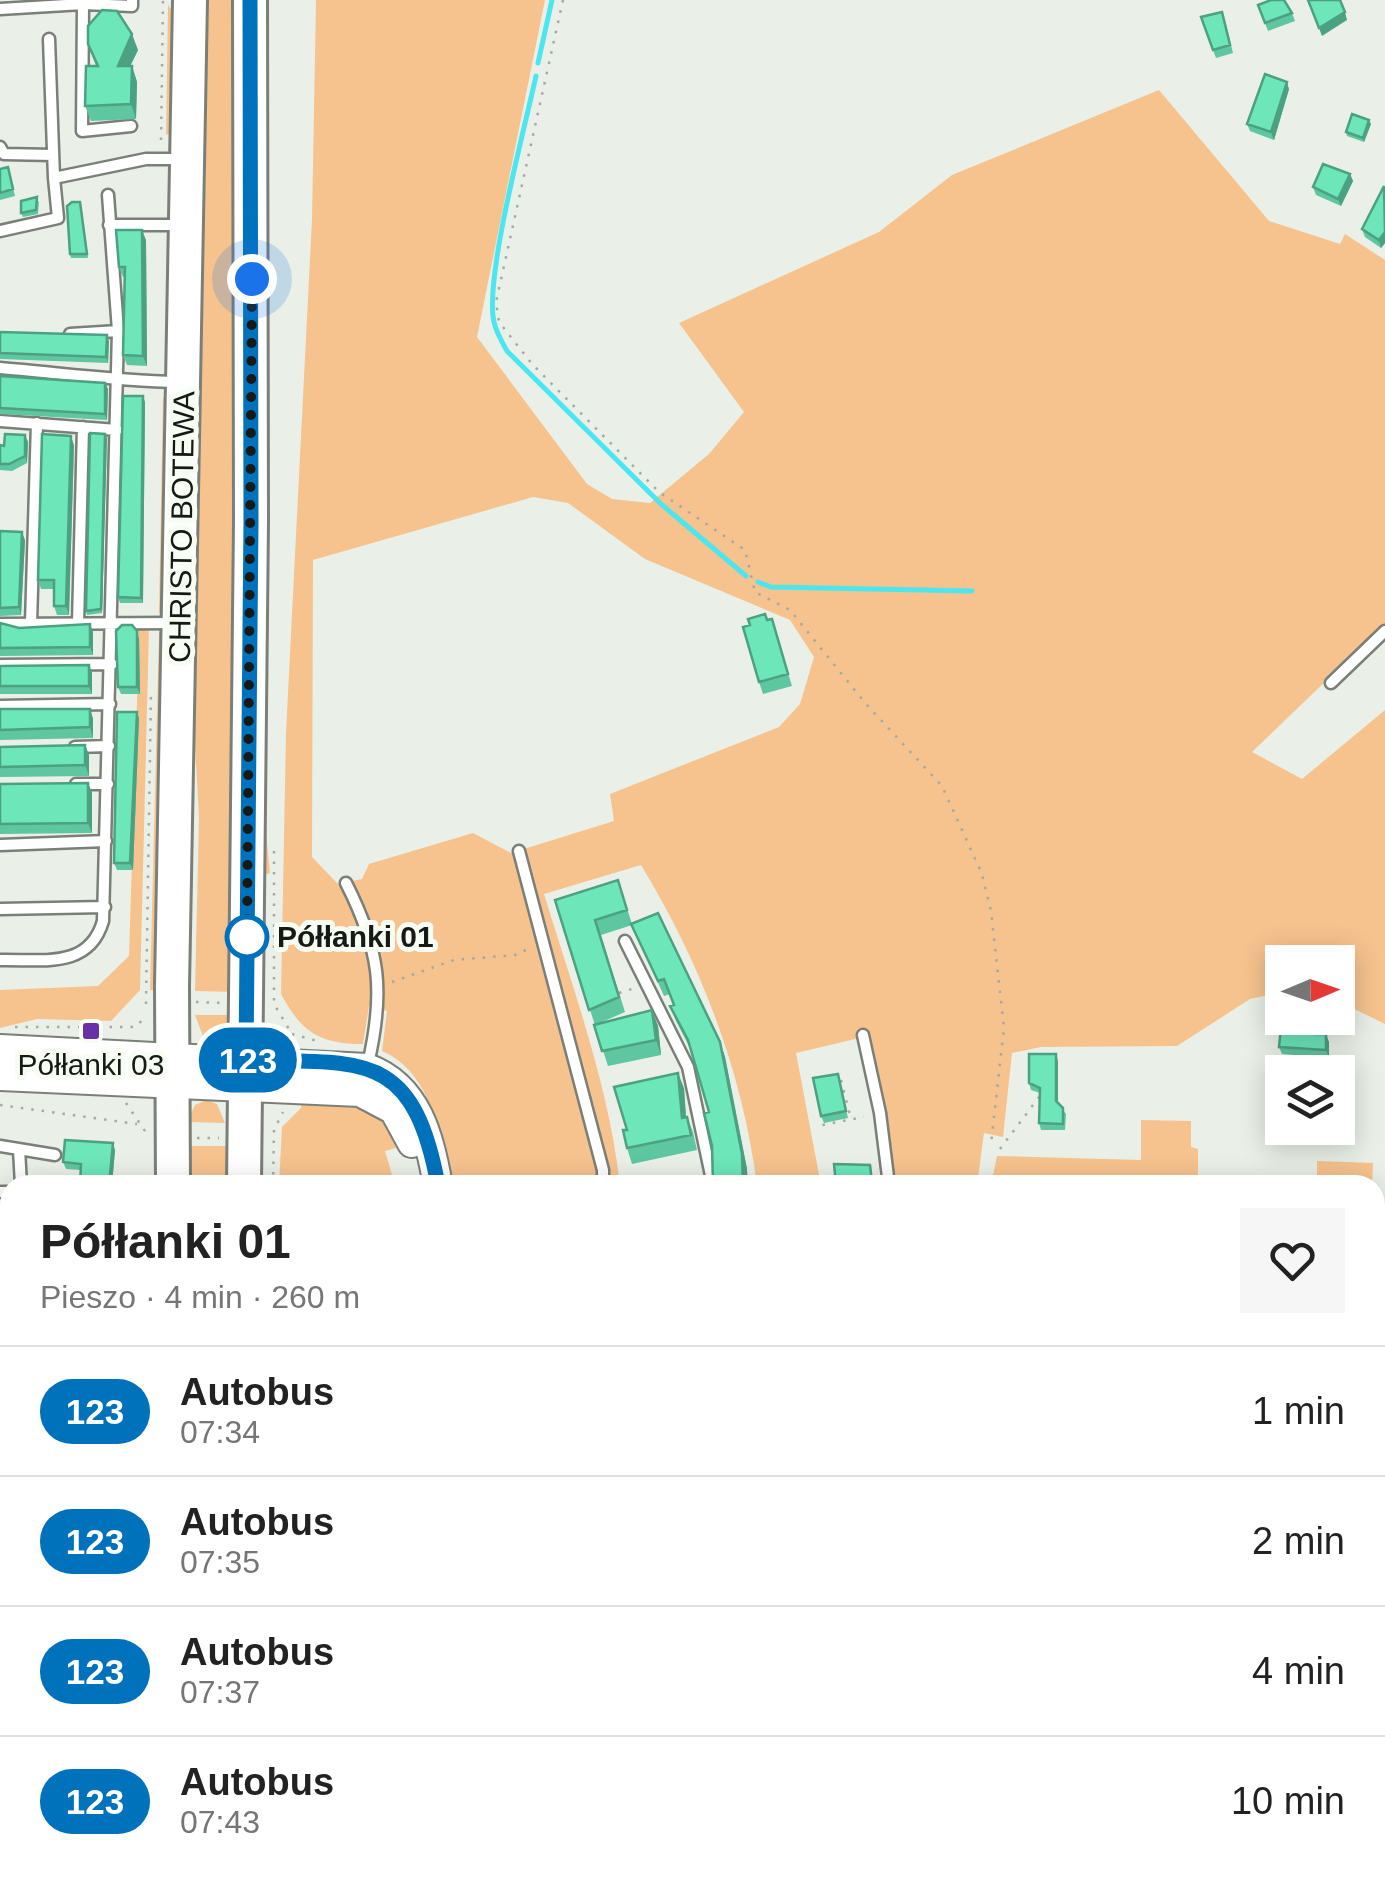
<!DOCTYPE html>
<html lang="pl">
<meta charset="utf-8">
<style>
body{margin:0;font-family:Helvetica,sans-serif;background:#f6f6f6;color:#222;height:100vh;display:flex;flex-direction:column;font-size:38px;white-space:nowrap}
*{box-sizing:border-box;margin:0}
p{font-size:32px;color:#767676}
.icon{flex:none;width:55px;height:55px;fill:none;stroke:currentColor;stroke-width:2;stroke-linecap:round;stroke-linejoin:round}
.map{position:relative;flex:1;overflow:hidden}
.side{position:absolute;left:0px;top:1175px;width:1385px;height:712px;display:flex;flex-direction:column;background:#fff;border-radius:30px 30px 0 0;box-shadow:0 5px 25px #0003}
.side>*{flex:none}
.badge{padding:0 20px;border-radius:32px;font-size:35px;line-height:65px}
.needle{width:65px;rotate:88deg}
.controls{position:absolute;left:1265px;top:945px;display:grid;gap:20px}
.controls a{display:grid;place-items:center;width:90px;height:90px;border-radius:0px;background:#fff;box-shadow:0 5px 25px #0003;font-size:50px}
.you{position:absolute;width:50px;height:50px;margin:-25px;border:8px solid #fff;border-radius:50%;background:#1a73e8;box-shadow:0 0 0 15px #1a73e833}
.map>.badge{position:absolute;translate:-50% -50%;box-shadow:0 0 0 5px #fff}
.round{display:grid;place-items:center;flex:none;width:105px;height:105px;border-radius:0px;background:#f6f6f6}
.headline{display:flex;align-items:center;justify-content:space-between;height:170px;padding:0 40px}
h1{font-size:48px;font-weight:800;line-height:75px}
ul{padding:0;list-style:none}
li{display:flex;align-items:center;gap:30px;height:130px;padding:0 40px;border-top:2px solid #e0e0e0}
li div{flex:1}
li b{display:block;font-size:38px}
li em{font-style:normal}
li .badge{min-width:110px;font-weight:700;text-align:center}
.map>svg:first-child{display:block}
</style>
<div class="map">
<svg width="1385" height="1887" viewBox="0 0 1385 1887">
<rect width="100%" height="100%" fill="#eaf0e7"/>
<path fill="#f6c38e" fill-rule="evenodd" d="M204 0H240L237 992 195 991 199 817 193 709Z
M259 0H267L266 832 270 873 261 876Z
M316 0H545L477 337 587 484 612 499 650 503 709 454 744 412 679 323 879 232 952 175 1159 90 1269 221 1340 244 1345 234 1385 260V624L1252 752 1302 779 1385 710V1024L1338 1001V962H1282V992L1250 999 1177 1046 1041 1047 1012 1053 1003 1137 984 1133 977 1185H894L888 1119 868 1036 796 1053 821 1185H757C742 1070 701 964 641 865L544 894C573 989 609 1086 620 1185H453C439 1137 433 1073 382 1051L387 1011 369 1006 363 1044C318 1044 301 1031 281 994L286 733 312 219ZM533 497 568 503 645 559 790 620 814 657 800 704 779 727 610 794 614 821 511 853 473 833 369 864 362 879 338 884 312 857 313 560Z
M168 5 176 17 175 132 166 135Z
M163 397 171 401 164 609 159 613Z
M149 629 140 990 111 1021 37 1019 0 1028V990L98 986 129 956 139 639 135 631Z
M159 632 162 634 158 991 150 990Z
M195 1015H236L230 1034 219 1042 203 1036Z
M302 1098C343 1099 383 1102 396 1148L385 1151 395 1185H279L282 1127 301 1108Z
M206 1100 217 1104 225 1123 187 1122 195 1105Z
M1141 1120 1191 1121V1147L1198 1149V1185H991L997 1156 1141 1160Z
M186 1146H226V1185H187Z
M1317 1161 1373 1163 1372 1185H1317Z
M1385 1523V1624L1379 1623 1378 1630 1385 1642V1655L1375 1647V1537Z
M294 1878H396L395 1887H294Z
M410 1878H474L473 1887H409Z"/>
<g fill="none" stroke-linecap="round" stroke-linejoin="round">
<path stroke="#4be6ef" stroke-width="5" d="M538 63 552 0
M536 76C525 127 484 279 494 322 496 332 502 342 507 351L661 504 746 576
M758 582 771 587 972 591"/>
<defs>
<path id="lane" d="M83 4 132 6V0
M0 9 83 4 82 131 131 126
M49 39 54 178 146 159H182
M0 147 4 154 53 155
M109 225H181
M0 231 58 218 54 178
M70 334 118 331
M0 368C60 373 118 381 178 382
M0 421 117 430
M31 623 37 423
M78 623 83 427
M0 624 175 623
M0 665 112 664
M1331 683 1385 631
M0 706 110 704
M75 747 109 746
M76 784H108
M0 845 106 841
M519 851 603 1170V1185
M346 883C380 950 385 991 368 1064
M0 909 105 907
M625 941 688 1067 713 1185
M0 960C41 959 89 970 103 921L118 331 108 195
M863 1035 880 1113 889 1185
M0 1146 55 1155
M19 1149 21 1185
M0 1192H10
M0 1272 10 1273
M0 1331 10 1332
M58 1887 59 1878"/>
<path id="street" d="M786 1878 788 1887
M1044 1878 1055 1887
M1384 1887 1385 1886"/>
<path id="secondary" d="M0 1049 367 1068C418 1087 429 1137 438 1185
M0 1076 360 1092 394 1110 412 1143
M1375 1462 1385 1464"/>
<path id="primary" d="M173 1185 172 986 190 0
M244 1185 251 521 250 0
M176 1878V1887
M237 1887 238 1878"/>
</defs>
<use href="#lane" stroke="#7a7f78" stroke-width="15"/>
<use href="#street" stroke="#7a7f78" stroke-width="25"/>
<use href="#secondary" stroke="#7a7f78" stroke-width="32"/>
<use href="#primary" stroke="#7a7f78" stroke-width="38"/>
<path stroke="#a4a9a2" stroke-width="2.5" stroke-dasharray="2.5 8" stroke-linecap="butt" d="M563 0 496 302 499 322 532 364 659 492 745 550 755 592 790 610 866 704 942 786 982 874 991 911 1004 1028 991 1144
M161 140 163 0
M274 851V1004L292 1034V1043
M392 982 454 960 515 955 528 949
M619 993 635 988
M196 1002 223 1003
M146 1004 151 692
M15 1027H135L147 1016
M292 1034 321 1042
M841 1080 851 1119
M126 1103 149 1137
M0 1105 137 1124
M821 1115 822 1125 864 1117
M197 1138H219
M1000 1149 1039 1097
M273 1185 274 1130 283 1112"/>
<use href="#lane" stroke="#fff" stroke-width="10"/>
<use href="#street" stroke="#fff" stroke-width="20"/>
<use href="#secondary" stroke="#fff" stroke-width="28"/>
<use href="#primary" stroke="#fff" stroke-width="32"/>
</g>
<path fill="#5ec6a0" d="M1258 5 1292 13 1295 21 1268 31Z
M1201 17 1225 20 1233 53 1216 58Z
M88 44 138 50 130 66H132L137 82 136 119 91 121 85 106 96 66Z
M1289 89 1274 140 1250 131 1247 124Z
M1371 124 1364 142 1347 136 1346 132Z
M8 167 15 196 0 200V169Z
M1350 174 1353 181 1341 206 1316 195 1313 187Z
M1385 187V243L1381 248 1365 237 1362 229Z
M39 201 38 214 23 217 21 213Z
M80 202 81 206 88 258H71L70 254Z
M146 240 147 366 127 365 123 355 125 277H123L119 267Z
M0 332 109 341 108 363 0 359Z
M0 376 105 383 108 389 107 420 0 414Z
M145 402 143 603H120L118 597Z
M105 434 107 438 102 613 87 615 86 611Z
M25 435 28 442 27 463 12 471 0 470V445L4 446Z
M74 445 69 615H57L54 606V589H41L38 580Z
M0 531 25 540 21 615 0 616Z
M772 619 792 686 763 694 759 682 767 620Z
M0 623 19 628 93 632V655L0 656Z
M139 639 140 694H121L118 687Z
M89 665 92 673V694H0V666Z
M0 709H90L93 719V738L0 740Z
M139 718 133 870H117L114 863Z
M85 745 89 755V776L0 777V747Z
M88 783 92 793V833L0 834V784Z
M618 880 632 924 720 1042 725 1057 747 1169 709 1112 691 1050 676 1021 670 1006 674 1005 670 994 664 996 632 925 601 935 625 1012 595 1025 652 1010 658 1026 661 1055 608 1066 555 900Z
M1315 1025 1318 1034 1329 1042V1058L1282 1054 1279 1047Z
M1058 1061V1103L1066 1114 1065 1130H1041L1039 1123 1040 1093 1031 1090 1029 1083Z
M838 1074 848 1118 824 1123 821 1116Z
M684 1088 686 1117H687L693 1132 697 1150 632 1164 627 1148V1130Z
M115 1150 112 1185H80L81 1170 66 1169 63 1162Z
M0 1349H10V1407H0Z
M1375 1752 1385 1761V1789L1384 1791 1385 1805 1375 1798Z"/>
<path fill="#4ca182" d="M1345 12 1347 20 1322 36 1319 28Z
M132 34 138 50 123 81 118 66Z
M132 66 137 82 136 119 131 104Z
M1287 82 1289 89 1274 140 1271 132Z
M1369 120 1371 124 1364 142 1363 138Z
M1350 174 1353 181 1341 206 1338 199Z
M142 230 146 240 147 366 143 356Z
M1385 232V243L1381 248 1379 240Z
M107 335 109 341 108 363 106 357Z
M105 383 108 389 107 420 105 414Z
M143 396 145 402 143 603 141 598Z
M105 434 107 438 102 613 101 609Z
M25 435 28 442 27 463 25 456Z
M71 436 74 445 69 615 66 606Z
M22 532 25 540 21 615 19 607Z
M90 624 93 632V655L90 647Z
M137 631 139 639 140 694 137 687Z
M89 665 92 673V694L89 686Z
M90 709 93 719V738L90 727Z
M137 712 139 718 133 870 130 863Z
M85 745 89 755V776L85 765Z
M88 783 92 793V833L88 823Z
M652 1010 658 1026 661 1055 656 1040Z
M1326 1034 1329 1042V1058L1326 1050Z
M720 1042 725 1057 747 1169 748 1185H743Z
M1056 1054 1058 1061V1107L1056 1101Z
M678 1073 684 1088 687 1133 682 1118Z
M113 1143 115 1150 112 1185H109Z
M8 1458 10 1462V1878H12V1887H8Z
M1385 1691V1701L1375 1708V1698Z
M1385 1772V1789L1384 1791 1385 1803 1379 1779Z"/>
<path fill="#6de6ba" stroke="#4ca182" stroke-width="2.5" d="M1271 0H1284L1292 13 1265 23 1258 5Z
M1308 0H1340L1345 12 1319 28Z
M102 10 117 11 132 34 118 66H132L131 104 85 106 86 66H98L88 44V26Z
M1222 12 1230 45 1213 50 1201 17Z
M1265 74 1287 82 1271 132 1247 124Z
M1352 114 1369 120 1363 138 1346 132Z
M1323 164 1350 174 1338 199 1313 187Z
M8 167 13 189 0 193V169Z
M1384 186 1385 232 1379 240 1362 229Z
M37 197 36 210 21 213V201Z
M72 202H80L87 254H70L67 206Z
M116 230H142L143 356 123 355 125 267H119Z
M0 332 107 335 106 357 0 353Z
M0 376 105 383V414L0 408Z
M123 396H143L141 598 118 597Z
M90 433 105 434 101 609 86 611Z
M5 434 25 435V456L9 464H0V445L4 446Z
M42 434 71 436 66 606H54V580H38Z
M0 531 22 532 19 607 0 608Z
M765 614 767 620 772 619 788 674 759 682 743 627 750 625 748 619Z
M0 623 19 628 90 624V647L0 648Z
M122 625H132L137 631V687H118L116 631Z
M89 665V686H0V666Z
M0 709H90V727L0 730Z
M117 712H137L130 863H114Z
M85 745V765L0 767V747Z
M88 783V823L0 824V784Z
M618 880 627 910 595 920 619 997 589 1010 555 900Z
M658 913 720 1042 742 1154 743 1185H713L712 1146 704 1113 709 1112 688 1040 670 1006 674 1005 664 979 658 981 631 924Z
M652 1010 656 1040 602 1051 594 1025Z
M1315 1025V1034H1326V1050L1279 1047 1281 1027Z
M1029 1054H1056V1101L1063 1108V1124L1039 1123 1040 1088 1029 1083Z
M678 1073 682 1118 687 1117 691 1135 627 1148 623 1130H627L614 1087Z
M838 1074 846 1111 821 1116 813 1078Z
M65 1140 113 1143 109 1185H80L81 1164 63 1162Z
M834 1164 870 1165 872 1182 861 1183V1185H836Z
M1385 1208V1239L1383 1237V1211Z
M0 1349H10V1395H0Z
M0 1441H10V1458H8V1887H0Z
M1376 1662 1385 1669V1691L1375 1698Z
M1375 1752 1385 1761V1772L1379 1779 1382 1794 1375 1789Z
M1135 1878H1143L1155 1887H1126Z
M1308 1878H1320L1332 1887H1302Z
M980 1885H1002V1887H980Z"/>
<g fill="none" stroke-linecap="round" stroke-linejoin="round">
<defs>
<path id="line" d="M250 0 251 521 246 1060C364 1063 413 1050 438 1185"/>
</defs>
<use href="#line" stroke="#fff" stroke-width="22"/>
<use href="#line" stroke="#0072bc" stroke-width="15"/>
<path stroke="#171916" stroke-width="10" stroke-dasharray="0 18" d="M247 937 252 279"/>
</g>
<circle fill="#fff" stroke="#0072bc" stroke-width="5" cx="247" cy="937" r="20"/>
<rect fill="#6931a7" stroke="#f8fdf4" stroke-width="4" x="81" y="1021" width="20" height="20" rx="5"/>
<g text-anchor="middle" stroke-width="10" stroke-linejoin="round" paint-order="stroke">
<g font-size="30" fill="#171916" stroke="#f8fdf4">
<text transform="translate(182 527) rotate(-89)" y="10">CHRISTO BOTEWA</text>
</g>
<g font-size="30" font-weight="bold" fill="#171916" stroke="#f8fdf4" text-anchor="start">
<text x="277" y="947">Półłanki 01</text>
</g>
<g font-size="30" fill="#171916" stroke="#f8fdf4">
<text x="91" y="1075">Półłanki 03</text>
</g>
</g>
</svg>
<div class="controls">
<a><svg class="needle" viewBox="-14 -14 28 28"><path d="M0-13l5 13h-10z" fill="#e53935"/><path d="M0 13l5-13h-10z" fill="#767676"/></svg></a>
<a><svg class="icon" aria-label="layers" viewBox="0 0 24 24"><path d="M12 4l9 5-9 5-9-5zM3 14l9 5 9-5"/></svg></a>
</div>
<div class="you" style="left:252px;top:279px"></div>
<b class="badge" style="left:248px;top:1060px;background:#0072bc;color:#fff">123</b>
<section class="side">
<div class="headline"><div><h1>Półłanki 01</h1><p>Pieszo · 4 min · 260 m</p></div><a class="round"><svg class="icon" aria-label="heart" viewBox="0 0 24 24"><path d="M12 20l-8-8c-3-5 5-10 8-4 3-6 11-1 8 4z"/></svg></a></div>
<ul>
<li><span class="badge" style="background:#0072bc;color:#fff">123</span><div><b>Autobus</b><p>07:34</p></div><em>1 min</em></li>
<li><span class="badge" style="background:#0072bc;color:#fff">123</span><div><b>Autobus</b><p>07:35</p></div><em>2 min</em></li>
<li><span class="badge" style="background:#0072bc;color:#fff">123</span><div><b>Autobus</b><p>07:37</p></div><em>4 min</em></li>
<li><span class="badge" style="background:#0072bc;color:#fff">123</span><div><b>Autobus</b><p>07:43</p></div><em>10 min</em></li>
</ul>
</section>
</div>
